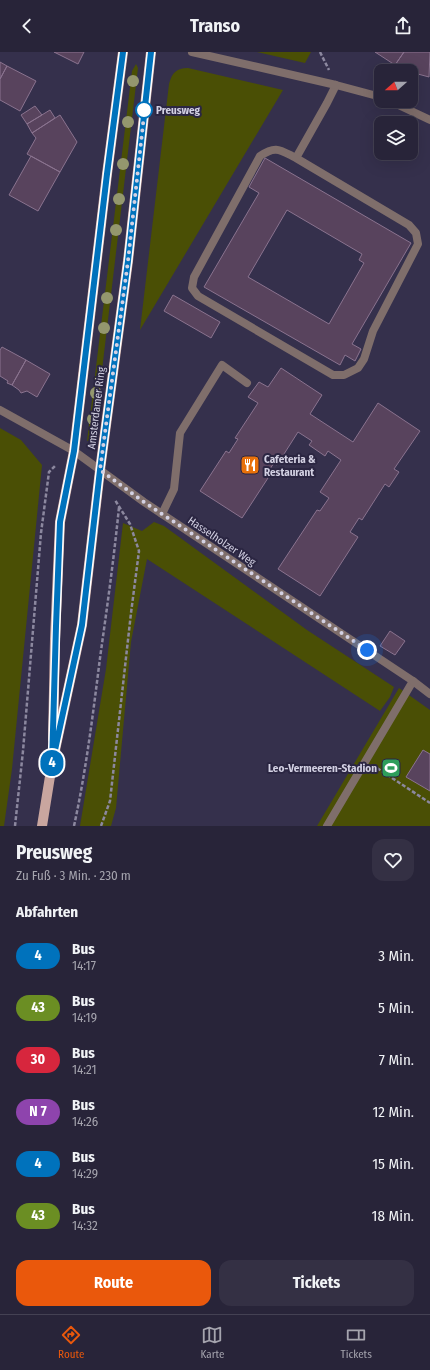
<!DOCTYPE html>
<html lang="de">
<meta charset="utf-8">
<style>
body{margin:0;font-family:"Fira Sans Condensed",sans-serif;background:#343044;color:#f1f3f6;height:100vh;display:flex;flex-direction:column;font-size:15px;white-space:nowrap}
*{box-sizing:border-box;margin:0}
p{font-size:13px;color:#a5a4ae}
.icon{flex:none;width:22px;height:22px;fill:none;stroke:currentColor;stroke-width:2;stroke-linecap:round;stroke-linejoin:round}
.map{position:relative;height:774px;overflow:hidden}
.details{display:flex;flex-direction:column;background:#282439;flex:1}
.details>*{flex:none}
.badge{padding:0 8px;border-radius:13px;font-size:14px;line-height:26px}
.needle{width:26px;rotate:249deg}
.tools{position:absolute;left:374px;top:12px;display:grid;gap:8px}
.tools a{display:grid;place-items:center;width:44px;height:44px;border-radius:8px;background:#282439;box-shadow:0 4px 16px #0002,0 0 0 1px #444153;font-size:20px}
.you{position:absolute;width:20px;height:20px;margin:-10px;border:3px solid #fff;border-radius:50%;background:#1a73e8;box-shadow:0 0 0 6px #1a73e833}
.map>.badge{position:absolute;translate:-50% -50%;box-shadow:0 0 0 2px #fff}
h2{padding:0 16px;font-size:15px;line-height:36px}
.round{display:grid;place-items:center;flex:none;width:42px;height:42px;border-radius:12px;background:#343044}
.headline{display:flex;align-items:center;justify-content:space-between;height:68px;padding:0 16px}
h1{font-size:19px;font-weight:700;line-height:30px}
.button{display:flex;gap:8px;margin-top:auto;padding:8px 16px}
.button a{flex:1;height:46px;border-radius:12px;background:#ea580c;color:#fff;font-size:16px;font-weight:700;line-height:46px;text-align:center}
.button a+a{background:#343044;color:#f1f3f6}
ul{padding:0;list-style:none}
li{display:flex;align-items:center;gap:12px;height:52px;padding:0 16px}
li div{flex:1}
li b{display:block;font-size:15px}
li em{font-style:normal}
li .badge{min-width:44px;font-weight:700;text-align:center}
header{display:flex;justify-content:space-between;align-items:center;height:52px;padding:0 16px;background:#282439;font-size:18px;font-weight:700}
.menu{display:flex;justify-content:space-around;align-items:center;height:56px;border-top:1px solid #444153;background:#282439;font-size:11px;color:#a5a4ae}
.menu a{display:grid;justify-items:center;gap:2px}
.menu .current{color:#ea580c}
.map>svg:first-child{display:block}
</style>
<header><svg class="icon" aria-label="back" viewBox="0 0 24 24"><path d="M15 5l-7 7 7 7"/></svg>Transo<svg class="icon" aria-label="share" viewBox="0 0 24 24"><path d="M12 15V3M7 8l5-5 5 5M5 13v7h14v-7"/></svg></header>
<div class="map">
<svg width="430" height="774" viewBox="0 0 430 774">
<rect width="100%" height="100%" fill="#35304c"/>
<path fill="#4a4f05" d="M257 0H311L305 11Z
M136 12 138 16 95 377 90 388 87 389 132 19Z
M188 16 283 38 140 278 169 32C172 21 176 16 188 16Z
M0 376 21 388 42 413 12 717 4 774H0Z
M154 470 164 474 307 578 394 635 390 645 380 659 147 507 131 590 116 756 111 774H80L106 617 123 471 142 479Z
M399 636 430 658V774H317Z"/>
<path fill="#58435d" stroke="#8a738f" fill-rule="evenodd" d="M54 0H84L78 12Z
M375 0H404L395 13Z
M404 0H430L429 25 403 18 395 13Z
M0 10 7 14 0 27Z
M7 14 36 29 20 59 0 48V27Z
M35 54 42 63 27 72 21 63Z
M50 58 55 66 32 81 27 72Z
M60 63 77 90 60 120 27 102 36 86 32 81Z
M31 104 60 120 38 159 9 143Z
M265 106 411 191 352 292 361 297 355 309 345 303 340 313 204 235 259 141 249 135ZM287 158 362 202 359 208 364 211 329 272 248 225Z
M173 243 220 270 211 286 164 259Z
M2 295 26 308 12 333 7 331 8 329 0 324V298Z
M26 308 50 322 37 345 27 339 21 341 19 338 12 333Z
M281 316 322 343 310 362 353 390 378 351 420 379 394 417 399 420 389 435 385 432 362 468 359 466 350 480 358 485 320 544 278 517 317 458 320 459 329 446 320 440 341 408 328 399 325 404 309 393 312 389 298 380 277 413 274 411 265 424 268 426 242 466 200 439 226 399 229 401 238 387 235 386 258 351 248 345 259 330 268 335Z
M390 579 405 589 395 603 380 594Z
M423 698 430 702V739L406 725Z"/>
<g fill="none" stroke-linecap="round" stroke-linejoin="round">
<path stroke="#8c889f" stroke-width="2.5" stroke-dasharray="4 2" stroke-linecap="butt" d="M320 0 329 18
M377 716 430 751
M15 774 23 699 41 481 49 420 55 414
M74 774C86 719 93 662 100 606 107 556 114 506 119 455
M101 774 110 749 131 561 139 499 130 472 115 448"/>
<path stroke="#7f6e6b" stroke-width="8" d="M296 106C280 98 276 93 260 104L194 225 192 236 198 244 333 323H344L358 316 364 307 373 279 418 192 416 181 409 173 296 106 327 51 336 33
M162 462 174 437 180 381 222 313 247 331
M327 774 413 629"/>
<path stroke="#7f6e6b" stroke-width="8" d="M192 0 336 33 381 45
M390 49 430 68
M0 358 74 399 144 450 413 629 430 642"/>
<path stroke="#c9a69f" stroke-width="10" d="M53 687 55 587 60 470 74 399 107 122 123 0
M42 774 52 712 82 573 100 418 128 209 151 0"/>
</g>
<g fill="#94976e">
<circle cx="133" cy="29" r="6"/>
<circle cx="128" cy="70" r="6"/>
<circle cx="123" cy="112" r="6"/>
<circle cx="119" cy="147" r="6"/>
<circle cx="116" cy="178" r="6"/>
<circle cx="107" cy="246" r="6"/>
<circle cx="104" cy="276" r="6"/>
<circle cx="96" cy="341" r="6"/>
<circle cx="93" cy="367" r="6"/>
</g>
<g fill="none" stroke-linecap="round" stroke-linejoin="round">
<defs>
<path id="line" d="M123 0 107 122 74 399 60 470 56 574 52 712 82 573 100 418 128 209 151 0"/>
</defs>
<use href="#line" stroke="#fff" stroke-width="9"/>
<use href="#line" stroke="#0072bc" stroke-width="6"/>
<path stroke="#d3d1e3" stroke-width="4" stroke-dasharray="0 7.2" d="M144 58 145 54 128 209 100 418 144 450 367 598"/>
</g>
<defs>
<symbol id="restaurant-square" viewBox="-11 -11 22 22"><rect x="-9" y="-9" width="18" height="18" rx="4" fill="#e8710a" stroke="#2b2642"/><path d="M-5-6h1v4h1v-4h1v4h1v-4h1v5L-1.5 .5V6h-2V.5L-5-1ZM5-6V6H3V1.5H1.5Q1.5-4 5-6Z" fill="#fff"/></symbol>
<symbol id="stadium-square" viewBox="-11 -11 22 22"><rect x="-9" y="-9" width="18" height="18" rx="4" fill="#2e9e5b" stroke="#2b2642"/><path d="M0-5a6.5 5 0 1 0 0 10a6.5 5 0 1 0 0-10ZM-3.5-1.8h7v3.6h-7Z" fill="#fff"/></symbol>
</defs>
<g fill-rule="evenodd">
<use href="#restaurant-square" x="239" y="402" width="22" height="22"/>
<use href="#stadium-square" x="380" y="705" width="22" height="22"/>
</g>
<circle fill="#fff" stroke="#0072bc" stroke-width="2" cx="144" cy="58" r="8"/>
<g text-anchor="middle" stroke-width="4" stroke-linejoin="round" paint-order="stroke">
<g font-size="11" font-weight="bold" fill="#d3d1e3" stroke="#2b2642" text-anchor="start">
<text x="156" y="62">Preusweg</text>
</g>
<g font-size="11" fill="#d3d1e3" stroke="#2b2642">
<text transform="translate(96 356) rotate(-83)" y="4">Amsterdamer Ring</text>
<text transform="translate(222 489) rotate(34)" y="4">Hasselholzer Weg</text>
</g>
<g font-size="11" font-weight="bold" fill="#d3d1e3" stroke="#2b2642" text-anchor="start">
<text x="264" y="411">Cafeteria &amp;<tspan x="264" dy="13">Restaurant</tspan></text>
<text x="377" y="720" text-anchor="end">Leo-Vermeeren-Stadion</text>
</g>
</g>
</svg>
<div class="tools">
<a><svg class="needle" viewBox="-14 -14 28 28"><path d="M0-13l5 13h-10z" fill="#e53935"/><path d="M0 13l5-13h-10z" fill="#a5a4ae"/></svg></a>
<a><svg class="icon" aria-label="layers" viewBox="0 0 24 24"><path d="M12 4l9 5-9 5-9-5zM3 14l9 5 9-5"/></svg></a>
</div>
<div class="you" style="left:367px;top:598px"></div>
<b class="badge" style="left:52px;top:711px;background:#0072bc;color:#fff">4</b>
</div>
<section class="details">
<div class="headline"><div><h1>Preusweg</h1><p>Zu Fuß · 3 Min. · 230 m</p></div><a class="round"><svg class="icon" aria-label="heart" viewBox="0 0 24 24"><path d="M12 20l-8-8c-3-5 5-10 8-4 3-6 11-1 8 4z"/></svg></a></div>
<h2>Abfahrten</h2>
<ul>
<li><span class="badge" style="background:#0072bc;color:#fff">4</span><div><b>Bus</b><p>14:17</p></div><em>3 Min.</em></li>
<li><span class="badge" style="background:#6b8e23;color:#fff">43</span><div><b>Bus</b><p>14:19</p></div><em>5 Min.</em></li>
<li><span class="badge" style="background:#d7263d;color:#fff">30</span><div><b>Bus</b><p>14:21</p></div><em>7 Min.</em></li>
<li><span class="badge" style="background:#8e44ad;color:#fff">N 7</span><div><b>Bus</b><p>14:26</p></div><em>12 Min.</em></li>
<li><span class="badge" style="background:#0072bc;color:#fff">4</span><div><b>Bus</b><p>14:29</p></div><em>15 Min.</em></li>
<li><span class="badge" style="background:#6b8e23;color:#fff">43</span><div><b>Bus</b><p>14:32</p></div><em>18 Min.</em></li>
</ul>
<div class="button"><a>Route</a><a>Tickets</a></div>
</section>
<nav class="menu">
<a class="current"><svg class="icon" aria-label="directions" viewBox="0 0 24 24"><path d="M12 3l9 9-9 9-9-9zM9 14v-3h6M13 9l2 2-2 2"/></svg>Route</a>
<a><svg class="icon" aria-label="map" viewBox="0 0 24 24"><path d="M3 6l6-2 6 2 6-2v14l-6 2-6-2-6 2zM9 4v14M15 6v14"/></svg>Karte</a>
<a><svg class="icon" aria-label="tickets" viewBox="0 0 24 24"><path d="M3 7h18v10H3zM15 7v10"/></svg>Tickets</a>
</nav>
